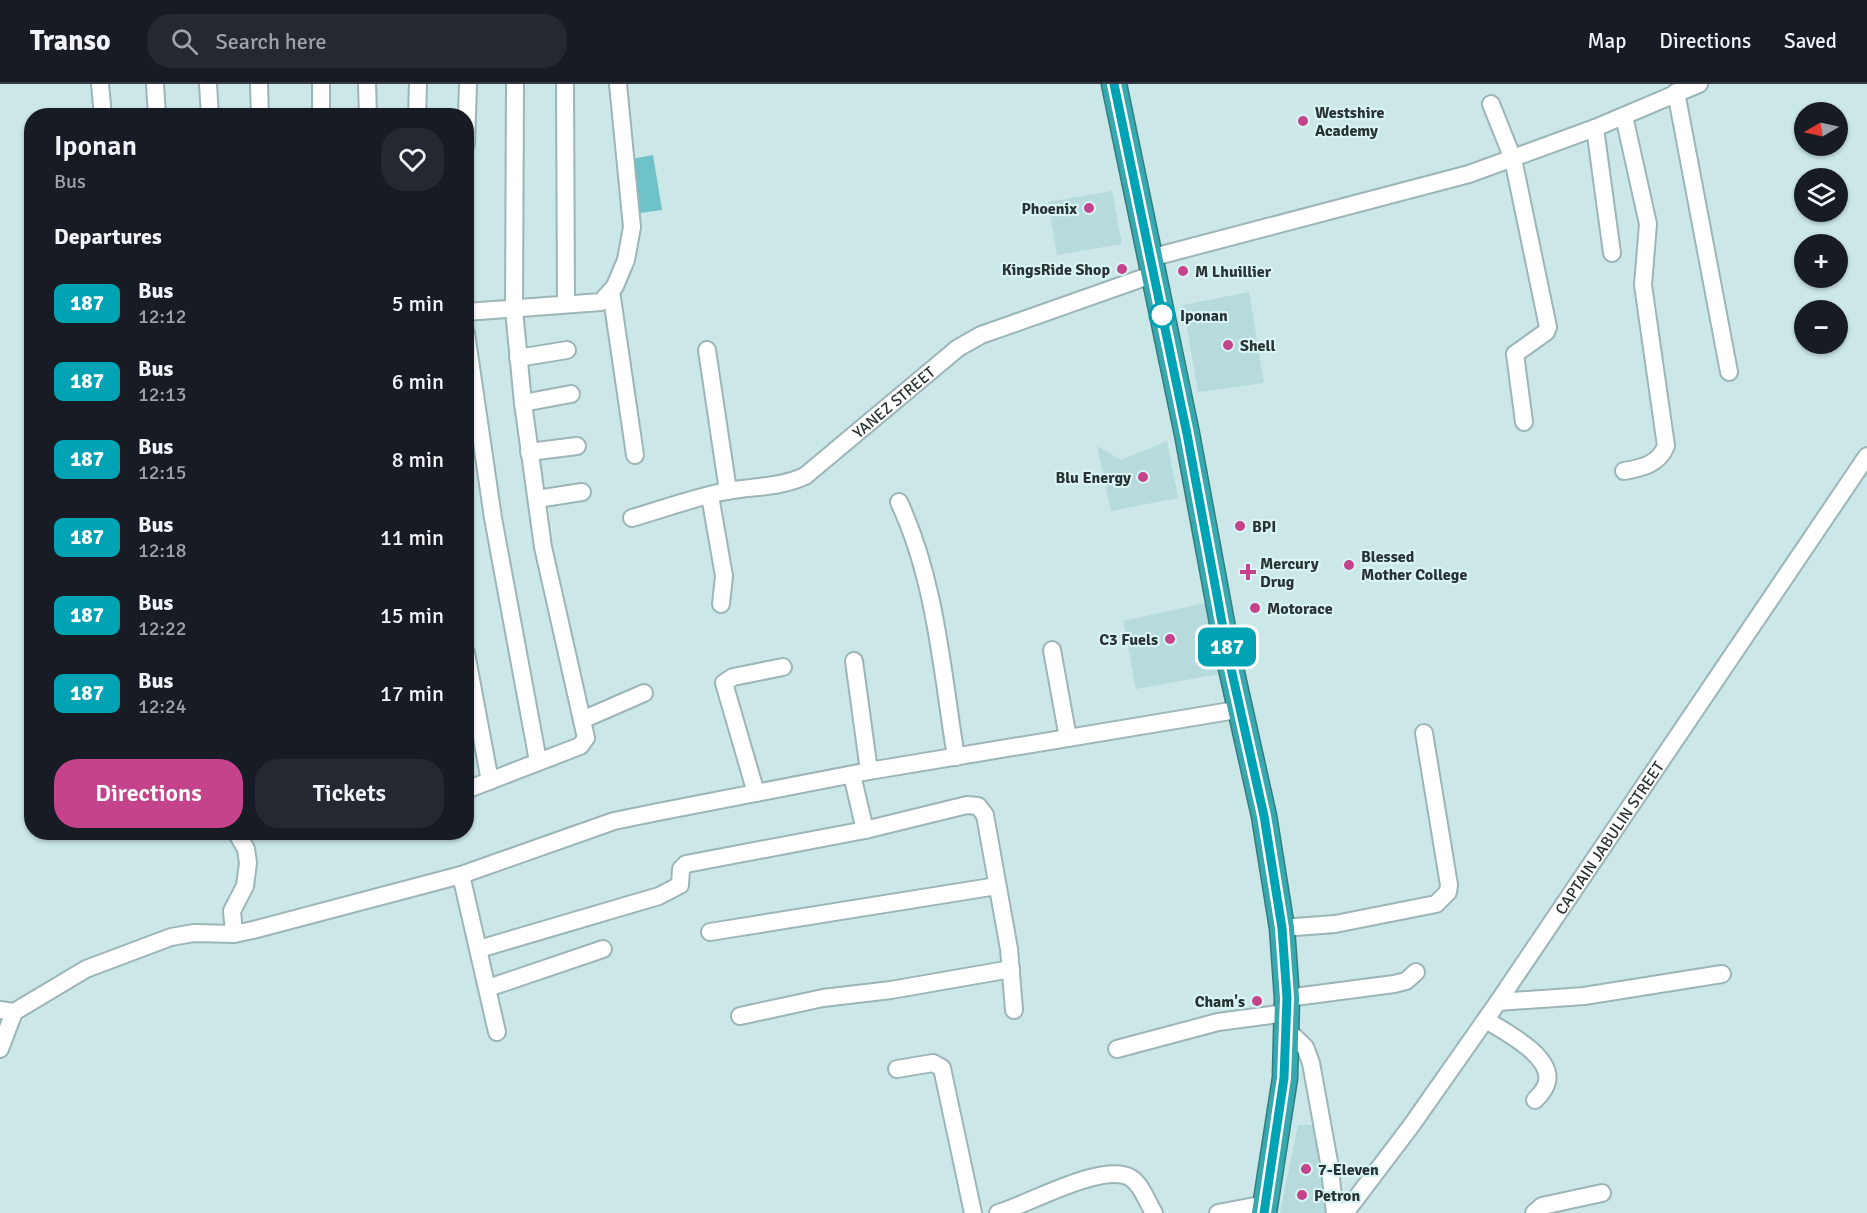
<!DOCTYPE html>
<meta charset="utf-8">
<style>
body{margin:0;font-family:Signika,sans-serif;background:#242831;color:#f1f3f6;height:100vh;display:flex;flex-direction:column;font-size:22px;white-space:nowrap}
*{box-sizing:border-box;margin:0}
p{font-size:20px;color:#9ea1a6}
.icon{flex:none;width:33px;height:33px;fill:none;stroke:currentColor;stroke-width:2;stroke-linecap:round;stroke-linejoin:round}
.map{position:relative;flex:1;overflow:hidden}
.details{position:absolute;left:24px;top:24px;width:450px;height:732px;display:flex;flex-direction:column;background:#171b24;border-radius:24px;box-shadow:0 2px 4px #0004}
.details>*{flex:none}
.badge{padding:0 12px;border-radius:9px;font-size:21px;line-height:39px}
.needle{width:39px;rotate:261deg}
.controls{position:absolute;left:1794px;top:18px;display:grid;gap:12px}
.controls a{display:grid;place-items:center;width:54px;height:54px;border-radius:50%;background:#171b24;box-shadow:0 2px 4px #0004;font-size:30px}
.map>.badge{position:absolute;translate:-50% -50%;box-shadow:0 0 0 3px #fff}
h2{padding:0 30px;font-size:22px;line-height:54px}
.round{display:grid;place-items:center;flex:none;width:63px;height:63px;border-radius:24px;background:#242831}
.head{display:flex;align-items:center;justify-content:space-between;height:102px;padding:0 30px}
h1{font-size:28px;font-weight:600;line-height:45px}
.button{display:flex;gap:12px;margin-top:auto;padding:12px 30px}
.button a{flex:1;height:69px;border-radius:24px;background:#c5438a;color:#fff;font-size:24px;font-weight:600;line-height:69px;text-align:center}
.button a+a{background:#242831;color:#f1f3f6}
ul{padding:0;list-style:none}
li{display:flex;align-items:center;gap:18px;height:78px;padding:0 30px}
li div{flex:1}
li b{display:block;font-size:22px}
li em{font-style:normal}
li .badge{min-width:66px;font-weight:700;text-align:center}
header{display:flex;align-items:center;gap:36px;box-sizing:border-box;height:84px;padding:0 30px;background:#171b24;border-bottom:2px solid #363941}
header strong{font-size:28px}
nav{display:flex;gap:33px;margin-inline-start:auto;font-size:21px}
.search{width:420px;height:54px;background:#242831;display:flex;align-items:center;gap:15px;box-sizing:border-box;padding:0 21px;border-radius:24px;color:#9ea1a6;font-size:22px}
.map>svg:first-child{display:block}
</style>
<header>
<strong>Transo</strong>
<div class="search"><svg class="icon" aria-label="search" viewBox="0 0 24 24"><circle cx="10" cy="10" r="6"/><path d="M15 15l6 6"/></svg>Search here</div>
<nav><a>Map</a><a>Directions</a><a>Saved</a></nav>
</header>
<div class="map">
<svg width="1867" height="1129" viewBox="0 0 1867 1129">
<rect width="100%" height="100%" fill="#cce7e8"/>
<path fill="#b7dadc" d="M1112 107 1122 160 1057 171 1048 118Z
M1249 208 1264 299 1198 308 1183 221Z
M1167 357 1178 414 1111 427 1097 362 1121 376Z
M1205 519 1219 590 1136 605 1123 537Z
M1298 1041H1314L1328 1129H1280Z"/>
<path fill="#6fc2c7" d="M653 71 662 126 634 130 625 76Z"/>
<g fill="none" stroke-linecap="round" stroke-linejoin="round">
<defs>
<g id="minor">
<path d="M100 0 103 32"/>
<path d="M155 0 157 32"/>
<path d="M208 0 210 32"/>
<path d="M259 0 260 32"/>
<path d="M321 0V32"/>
<path d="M367 0 368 32"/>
<path d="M565 0 566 220"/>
<path d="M1676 8 1729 288"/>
<path d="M1491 20 1513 75 1548 243 1546 248 1515 270 1524 338"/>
<path d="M417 32 418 0"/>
<path d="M1624 32 1648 140 1643 201 1666 362C1659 380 1642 384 1624 387"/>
<path d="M1595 44 1612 169"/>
<path d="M466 60 468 0"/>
<path d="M1150 174 1469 90 1595 44 1699 0"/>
<path d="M611 207 635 371"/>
<path d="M466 228 601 218 615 202 626 176 632 143 618 0"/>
<path d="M466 249 493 434 538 677"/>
<path d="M707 266 728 407"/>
<path d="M518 274 567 266"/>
<path d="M523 319 571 310"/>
<path d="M529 368 577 362"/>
<path d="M710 412 724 492 721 520"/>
<path d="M537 415 582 408"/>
<path d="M899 418C936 497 942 588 956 673"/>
<path id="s1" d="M632 434C663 425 695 413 727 407 754 402 779 404 805 392L958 264 981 251 1154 190"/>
<path d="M1052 566 1068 654"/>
<path d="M466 569 490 697"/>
<path d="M854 577 869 687"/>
<path d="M582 636 644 609"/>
<path d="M852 691 865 746"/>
<path d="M466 706 580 662 586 654 543 463 523 319 514 226 515 0"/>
<path d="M756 709 724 599 733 593 783 583"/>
<path d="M461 791 497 948"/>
<path d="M1282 844 1335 840 1436 820 1448 808 1449 801 1424 649"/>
<path d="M710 848 997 802"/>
<path d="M234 850 232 827 245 802 248 779 246 765 236 748"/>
<path d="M479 865 659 812 680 801 681 785 686 780 865 746 967 721 978 722 985 731 1009 865 1014 926"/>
<path d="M488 904 603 865"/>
<path d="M1287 914 1394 900 1406 897 1416 888"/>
<path d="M1498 918 1584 912 1722 890"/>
<path d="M0 926 14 928 86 885 171 853 194 849 234 850 253 846 461 791 614 737 658 728 869 687 1242 625"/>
<path d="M740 932 823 914 891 906 1011 885"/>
<path d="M1486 936C1504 947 1557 974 1546 1001 1544 1006 1539 1012 1535 1016"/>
<path d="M1287 946 1305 963 1311 979 1329 1078 1335 1129"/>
<path d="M0 965 14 928"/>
<path d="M1117 965 1218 938 1286 929"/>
<path d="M897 985 933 979 942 984 973 1129"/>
<path d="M998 1129C1029 1120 1104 1077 1131 1094 1142 1101 1147 1118 1154 1129"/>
<path d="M1218 1129 1265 1120"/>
<path id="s2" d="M1345 1129 1411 1042 1498 918 1867 372"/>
<path d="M1534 1129 1542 1122 1602 1109"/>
</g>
<path id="highway" d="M1114 0 1187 350 1228 571 1264 732 1282 844 1287 914 1285 994 1264 1129"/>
</defs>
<use href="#minor" stroke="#9cb5b7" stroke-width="20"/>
<use href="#highway" stroke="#317f83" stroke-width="27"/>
<use href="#minor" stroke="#fff" stroke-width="16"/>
<use href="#highway" stroke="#36a8ae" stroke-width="24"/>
</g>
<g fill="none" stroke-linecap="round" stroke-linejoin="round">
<defs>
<path id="line" d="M1114 0 1187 350 1228 571 1264 732 1282 844 1287 914 1284 994 1264 1129"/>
</defs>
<use href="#line" stroke="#fff" stroke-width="14"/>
<use href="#line" stroke="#00a3b4" stroke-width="9"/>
</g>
<g fill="#c5438a" stroke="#d9f4f5" stroke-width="2">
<circle cx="1303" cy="37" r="6"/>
<circle cx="1089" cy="124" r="6"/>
<circle cx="1122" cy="185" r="6"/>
<circle cx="1183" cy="187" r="6"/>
<circle cx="1228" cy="261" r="6"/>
<circle cx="1143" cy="393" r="6"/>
<circle cx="1240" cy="442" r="6"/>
<circle cx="1349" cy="481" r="6"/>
<path d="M1245 479h6v6h6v6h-6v6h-6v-6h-6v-6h6z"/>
<circle cx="1255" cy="524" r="6"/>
<circle cx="1170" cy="555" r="6"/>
<circle cx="1257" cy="917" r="6"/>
<circle cx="1306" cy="1085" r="6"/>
<circle cx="1302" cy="1111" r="6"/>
</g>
<circle fill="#fff" stroke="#00a3b4" stroke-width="3" cx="1162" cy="231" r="12"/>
<g text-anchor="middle" stroke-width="4.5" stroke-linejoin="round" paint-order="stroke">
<g font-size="16" font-weight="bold" fill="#293333" stroke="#d9f4f5" text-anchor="start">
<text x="1315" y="34">Westshire<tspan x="1315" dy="18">Academy</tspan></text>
<text x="1077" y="130" text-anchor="end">Phoenix</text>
<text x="1110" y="191" text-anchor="end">KingsRide Shop</text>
<text x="1195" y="193">M Lhuillier</text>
<text x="1240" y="267">Shell</text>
<text x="1131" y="399" text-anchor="end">Blu Energy</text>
<text x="1252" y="448">BPI</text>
<text x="1361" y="478">Blessed<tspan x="1361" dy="18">Mother College</tspan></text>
<text x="1260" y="485">Mercury<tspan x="1260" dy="18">Drug</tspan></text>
<text x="1267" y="530">Motorace</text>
<text x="1158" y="561" text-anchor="end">C3 Fuels</text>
<text x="1245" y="923" text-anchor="end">Cham's</text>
<text x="1318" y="1091">7-Eleven</text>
<text x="1314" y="1117">Petron</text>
</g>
<g font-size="16" font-weight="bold" fill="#293333" stroke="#d9f4f5" text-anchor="start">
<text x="1180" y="237">Iponan</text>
</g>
<g font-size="16" fill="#293333" stroke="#d9f4f5">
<text dy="6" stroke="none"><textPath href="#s1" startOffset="294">YANEZ STREET</textPath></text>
<text dy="6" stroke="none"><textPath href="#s2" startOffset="459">CAPTAIN JABULIN STREET</textPath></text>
</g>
</g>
</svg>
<div class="controls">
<a><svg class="needle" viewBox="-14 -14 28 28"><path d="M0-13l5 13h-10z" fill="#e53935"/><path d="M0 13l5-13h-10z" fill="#9ea1a6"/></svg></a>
<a><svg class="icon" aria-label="layers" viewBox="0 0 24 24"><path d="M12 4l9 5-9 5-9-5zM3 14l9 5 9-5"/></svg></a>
<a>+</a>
<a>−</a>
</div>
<b class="badge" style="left:1227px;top:563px;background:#00a3b4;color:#fff">187</b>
<section class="details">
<div class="head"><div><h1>Iponan</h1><p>Bus</p></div><a class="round"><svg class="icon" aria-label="heart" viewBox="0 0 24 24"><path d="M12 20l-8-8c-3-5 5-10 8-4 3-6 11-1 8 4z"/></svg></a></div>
<h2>Departures</h2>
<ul>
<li><span class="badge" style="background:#00a3b4;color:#fff">187</span><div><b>Bus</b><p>12:12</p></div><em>5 min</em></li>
<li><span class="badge" style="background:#00a3b4;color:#fff">187</span><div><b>Bus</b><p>12:13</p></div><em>6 min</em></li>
<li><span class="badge" style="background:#00a3b4;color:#fff">187</span><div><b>Bus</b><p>12:15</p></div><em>8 min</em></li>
<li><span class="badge" style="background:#00a3b4;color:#fff">187</span><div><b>Bus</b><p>12:18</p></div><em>11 min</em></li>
<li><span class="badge" style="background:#00a3b4;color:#fff">187</span><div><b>Bus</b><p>12:22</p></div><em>15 min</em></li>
<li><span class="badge" style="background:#00a3b4;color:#fff">187</span><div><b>Bus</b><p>12:24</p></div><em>17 min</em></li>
</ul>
<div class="button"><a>Directions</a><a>Tickets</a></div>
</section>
</div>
